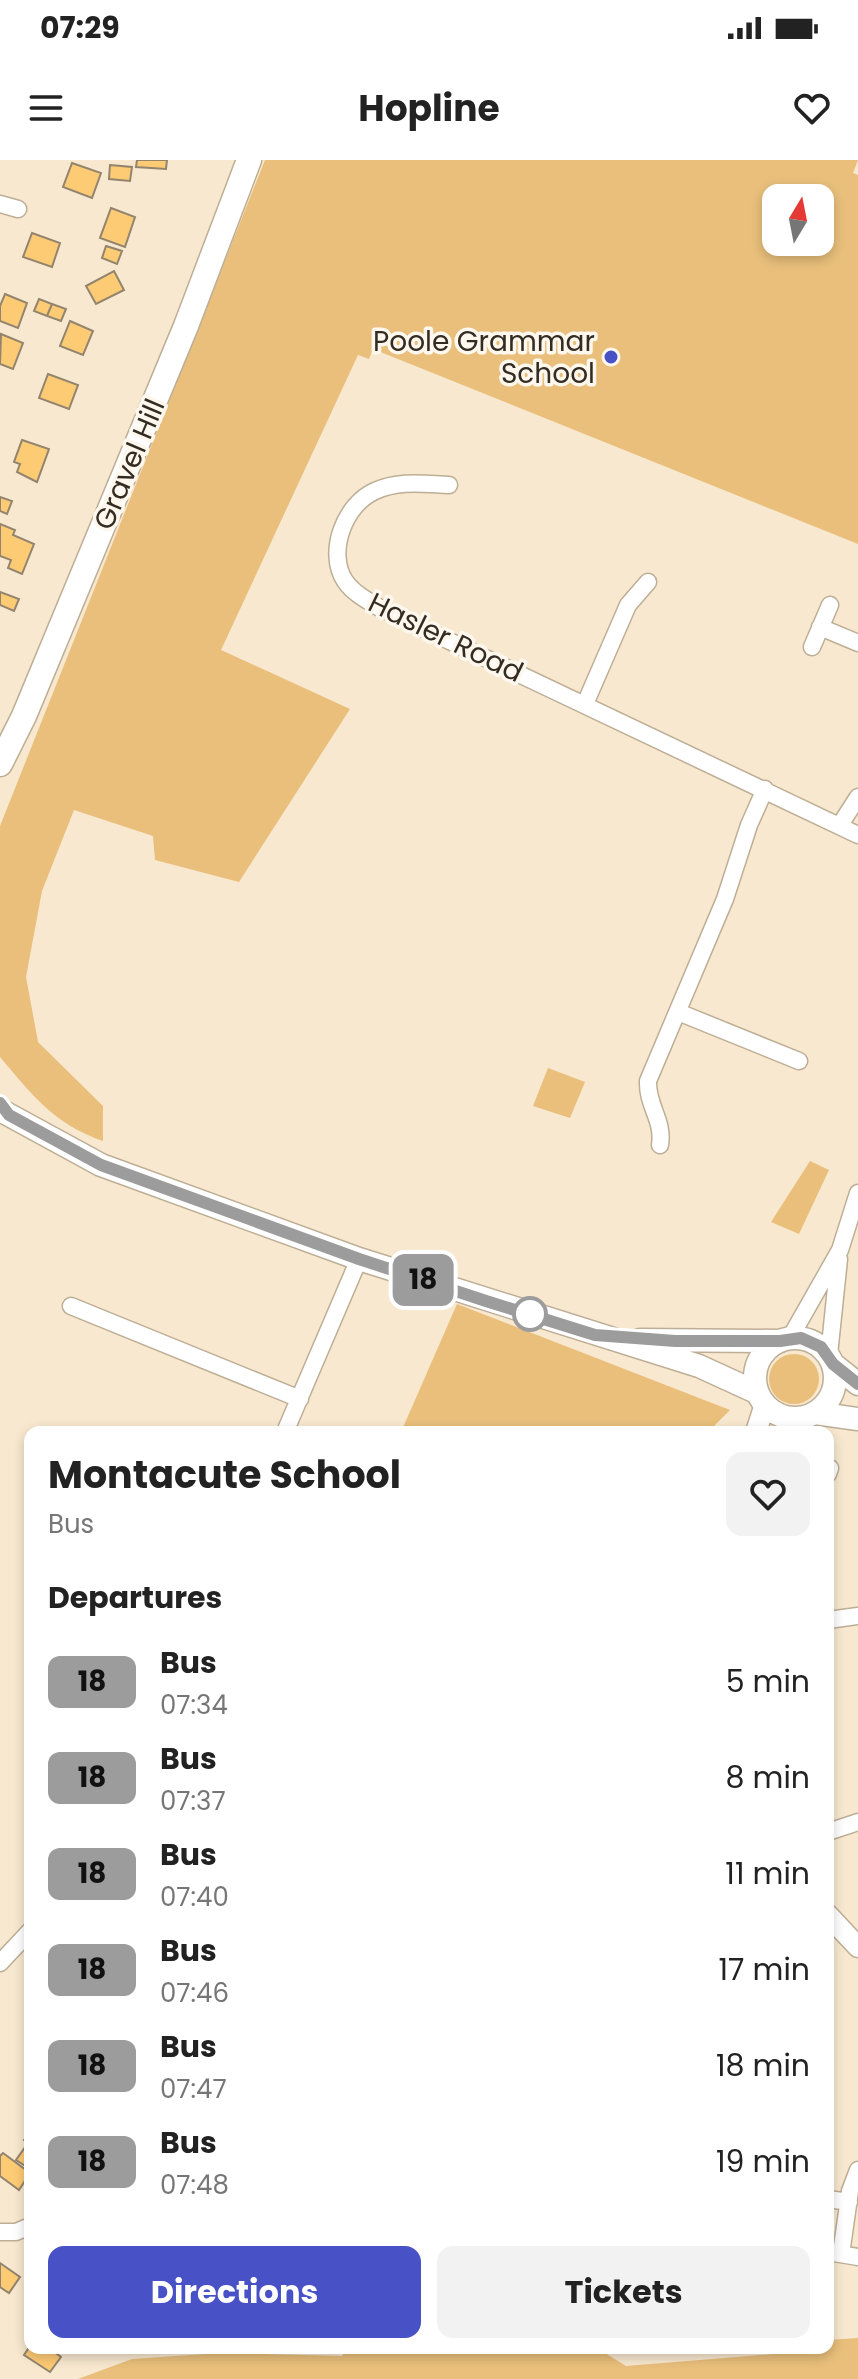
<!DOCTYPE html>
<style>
body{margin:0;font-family:Poppins,sans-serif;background:#f2f2f2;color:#222;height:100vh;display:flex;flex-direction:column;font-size:30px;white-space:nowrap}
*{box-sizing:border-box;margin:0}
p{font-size:26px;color:#767676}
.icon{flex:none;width:44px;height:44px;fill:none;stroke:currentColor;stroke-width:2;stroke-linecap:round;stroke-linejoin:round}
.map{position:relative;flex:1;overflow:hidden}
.sheet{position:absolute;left:24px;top:1266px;width:810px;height:928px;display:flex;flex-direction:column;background:#fff;border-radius:16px;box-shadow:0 4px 12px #0003}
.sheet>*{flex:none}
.badge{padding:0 16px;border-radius:12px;font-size:28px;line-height:52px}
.needle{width:52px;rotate:10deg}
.fabs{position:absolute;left:762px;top:24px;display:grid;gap:16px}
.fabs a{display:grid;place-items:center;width:72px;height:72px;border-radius:16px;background:#fff;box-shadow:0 4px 12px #0003;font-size:40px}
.map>.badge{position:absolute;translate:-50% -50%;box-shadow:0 0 0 4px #fff}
h2{padding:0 24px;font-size:30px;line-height:72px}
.round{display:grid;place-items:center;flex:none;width:84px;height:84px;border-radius:16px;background:#f2f2f2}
.head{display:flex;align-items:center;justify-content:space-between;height:136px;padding:0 24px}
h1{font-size:38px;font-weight:700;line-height:60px}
.button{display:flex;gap:16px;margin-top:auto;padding:16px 24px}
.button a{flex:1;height:92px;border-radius:16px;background:#4851c6;color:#fff;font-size:32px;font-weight:700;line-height:92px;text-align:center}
.button a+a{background:#f2f2f2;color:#222}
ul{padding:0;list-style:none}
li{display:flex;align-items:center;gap:24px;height:96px;padding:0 24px}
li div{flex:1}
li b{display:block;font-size:30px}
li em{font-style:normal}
li .badge{min-width:88px;font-weight:700;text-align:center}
.status{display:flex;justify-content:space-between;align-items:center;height:56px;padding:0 40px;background:#fff;direction:ltr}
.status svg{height:22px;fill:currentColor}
header{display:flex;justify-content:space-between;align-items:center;height:104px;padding:0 24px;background:#fff;font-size:36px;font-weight:700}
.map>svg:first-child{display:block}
</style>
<div class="status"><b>07:29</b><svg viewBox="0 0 49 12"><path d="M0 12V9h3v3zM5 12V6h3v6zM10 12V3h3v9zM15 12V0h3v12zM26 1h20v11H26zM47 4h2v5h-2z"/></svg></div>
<header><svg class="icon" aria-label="menu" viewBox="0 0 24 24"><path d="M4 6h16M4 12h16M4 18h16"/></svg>Hopline<svg class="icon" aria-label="heart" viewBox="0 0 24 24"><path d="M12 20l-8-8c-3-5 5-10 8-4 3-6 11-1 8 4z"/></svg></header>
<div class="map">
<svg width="858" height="2219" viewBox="0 0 858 2219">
<rect width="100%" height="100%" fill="#f8e8cf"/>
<path fill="#e9bf7b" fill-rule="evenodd" d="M265 0H858L853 13 858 15V384L373 189 369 199 358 195 221 490 350 549 239 722 155 700 153 676 74 650 42 731 26 817 38 882 103 946V981C54 964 33 936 0 897V666ZM776 38H820V82H776Z
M548 908 585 922 570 958 533 946Z
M810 1001 829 1010 799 1074 771 1062Z
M457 1144 730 1250 708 1272H401Z
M769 1219a25 25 0 1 1 50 0a25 25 0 1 1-50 0Z
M858 2178V2219H78L132 2199 221 2193 342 2196 346 2188H597L626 2206 786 2193 787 2188H828V2180Z"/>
<path fill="#fecb75" stroke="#93846e" stroke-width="2" d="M137 0H167L166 9 136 7Z
M72 3 101 13 92 38 63 27Z
M110 5 132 7 130 21 109 19Z
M111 48 135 57 125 87 100 78Z
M32 73 60 83 52 107 23 97Z
M106 86 122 91 117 104 102 98Z
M114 111 124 130 96 144 86 126Z
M5 134 27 143 18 168 0 161V146Z
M39 139 52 144 47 156 34 151Z
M52 144 66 149 61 161 47 156Z
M70 161 93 171 83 195 60 186Z
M1 174 23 183 13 209 0 204Z
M48 214 78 225 69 249 39 238Z
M22 280 49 289 37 322 17 312 20 304 14 302Z
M0 337 12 341 7 354 0 351Z
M0 364 15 370 13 375 34 384 22 414 8 408 11 400 0 396Z
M0 432 19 439 14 451 0 445Z
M29 1973 30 1974V2009L16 2000 28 1983 24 1980Z
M3 1993 30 2013 19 2030 0 2016V1996Z
M0 2103 20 2117 9 2133 0 2127Z
M30 2186 49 2188 61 2197 50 2212 24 2195Z"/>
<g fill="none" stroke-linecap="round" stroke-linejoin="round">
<defs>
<path id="minor" d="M0 44 18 49
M449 325C424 324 399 320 375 331 345 344 326 392 345 421 353 433 368 441 380 448L858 675
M820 467 858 483
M812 487 830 445
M585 544 628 445 648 422
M840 665 858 637
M678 852 799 901
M660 985C664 960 647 946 648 921L725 739 749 665 765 629
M71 1146 300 1239
M790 1178 840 1090 858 1033
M829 1195 839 1099
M285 1272 359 1099
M828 1314 830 1308
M828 1460 858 1456
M828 1672 858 1662
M0 1803 30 1771
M828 2039 849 2042
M0 2072H16L30 2066
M828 2092 858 2097
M841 2094 850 2031 858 2010"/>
<path id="tertiary" d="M756 1272 765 1244
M789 1272 803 1258
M828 1755 858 1787"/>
<path id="secondary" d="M0 950 101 1005 359 1099 699 1206 758 1233
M755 1218a40 40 0 1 1 80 0a40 40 0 1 1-80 0Z
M640 1180 780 1181
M833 1204 858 1224
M815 1253 858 1259"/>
<path id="primary" d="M0 604 24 556 186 166 249 0"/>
</defs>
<use href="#minor" stroke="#bdae96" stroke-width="19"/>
<use href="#tertiary" stroke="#bdae96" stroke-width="23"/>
<use href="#secondary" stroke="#bdae96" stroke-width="25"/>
<use href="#primary" stroke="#bdae96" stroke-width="27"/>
<use href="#minor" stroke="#fff" stroke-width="16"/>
<use href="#tertiary" stroke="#fff" stroke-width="20"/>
<use href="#secondary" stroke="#fff" stroke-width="22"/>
<use href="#primary" stroke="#fff" stroke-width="24"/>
</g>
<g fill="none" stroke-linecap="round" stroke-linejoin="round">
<defs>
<path id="line" d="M0 943 9 955 101 1005 359 1099 486 1141 595 1175 675 1181H780L801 1178 821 1187 833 1204 858 1224"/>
</defs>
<use href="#line" stroke="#fff" stroke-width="18"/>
<use href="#line" stroke="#9d9c9c" stroke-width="12"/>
</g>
<circle fill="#4851c6" stroke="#fdf7ed" stroke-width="3" cx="611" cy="197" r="8"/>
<circle fill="#fff" stroke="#9d9c9c" stroke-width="4" cx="530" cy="1154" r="16"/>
<g text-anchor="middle" stroke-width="7" stroke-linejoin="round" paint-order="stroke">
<g font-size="28" fill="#322c22" stroke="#fdf7ed" text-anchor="end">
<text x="595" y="191">Poole Grammar<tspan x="595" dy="32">School</tspan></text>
</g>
<g font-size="28" fill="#322c22" stroke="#fdf7ed">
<text transform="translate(129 304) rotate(-67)" y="10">Gravel Hill</text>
<text transform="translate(446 477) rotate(26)" y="10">Hasler Road</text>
</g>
</g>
</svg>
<div class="fabs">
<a><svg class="needle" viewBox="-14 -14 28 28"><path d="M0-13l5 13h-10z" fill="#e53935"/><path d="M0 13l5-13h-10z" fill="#767676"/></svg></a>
</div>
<b class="badge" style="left:423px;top:1120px;background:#9d9c9c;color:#111">18</b>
<section class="sheet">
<div class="head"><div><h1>Montacute School</h1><p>Bus</p></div><a class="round"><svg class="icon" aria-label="heart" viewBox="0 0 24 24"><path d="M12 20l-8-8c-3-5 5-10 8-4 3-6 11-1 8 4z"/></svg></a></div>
<h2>Departures</h2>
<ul>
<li><span class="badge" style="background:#9d9c9c;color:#111">18</span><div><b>Bus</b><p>07:34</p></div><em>5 min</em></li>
<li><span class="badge" style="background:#9d9c9c;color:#111">18</span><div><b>Bus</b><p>07:37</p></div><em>8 min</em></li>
<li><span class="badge" style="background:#9d9c9c;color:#111">18</span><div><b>Bus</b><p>07:40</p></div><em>11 min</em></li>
<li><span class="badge" style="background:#9d9c9c;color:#111">18</span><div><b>Bus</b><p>07:46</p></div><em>17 min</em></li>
<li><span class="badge" style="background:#9d9c9c;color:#111">18</span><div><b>Bus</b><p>07:47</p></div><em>18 min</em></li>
<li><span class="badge" style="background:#9d9c9c;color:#111">18</span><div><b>Bus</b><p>07:48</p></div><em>19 min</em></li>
</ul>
<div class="button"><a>Directions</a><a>Tickets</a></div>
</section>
</div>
